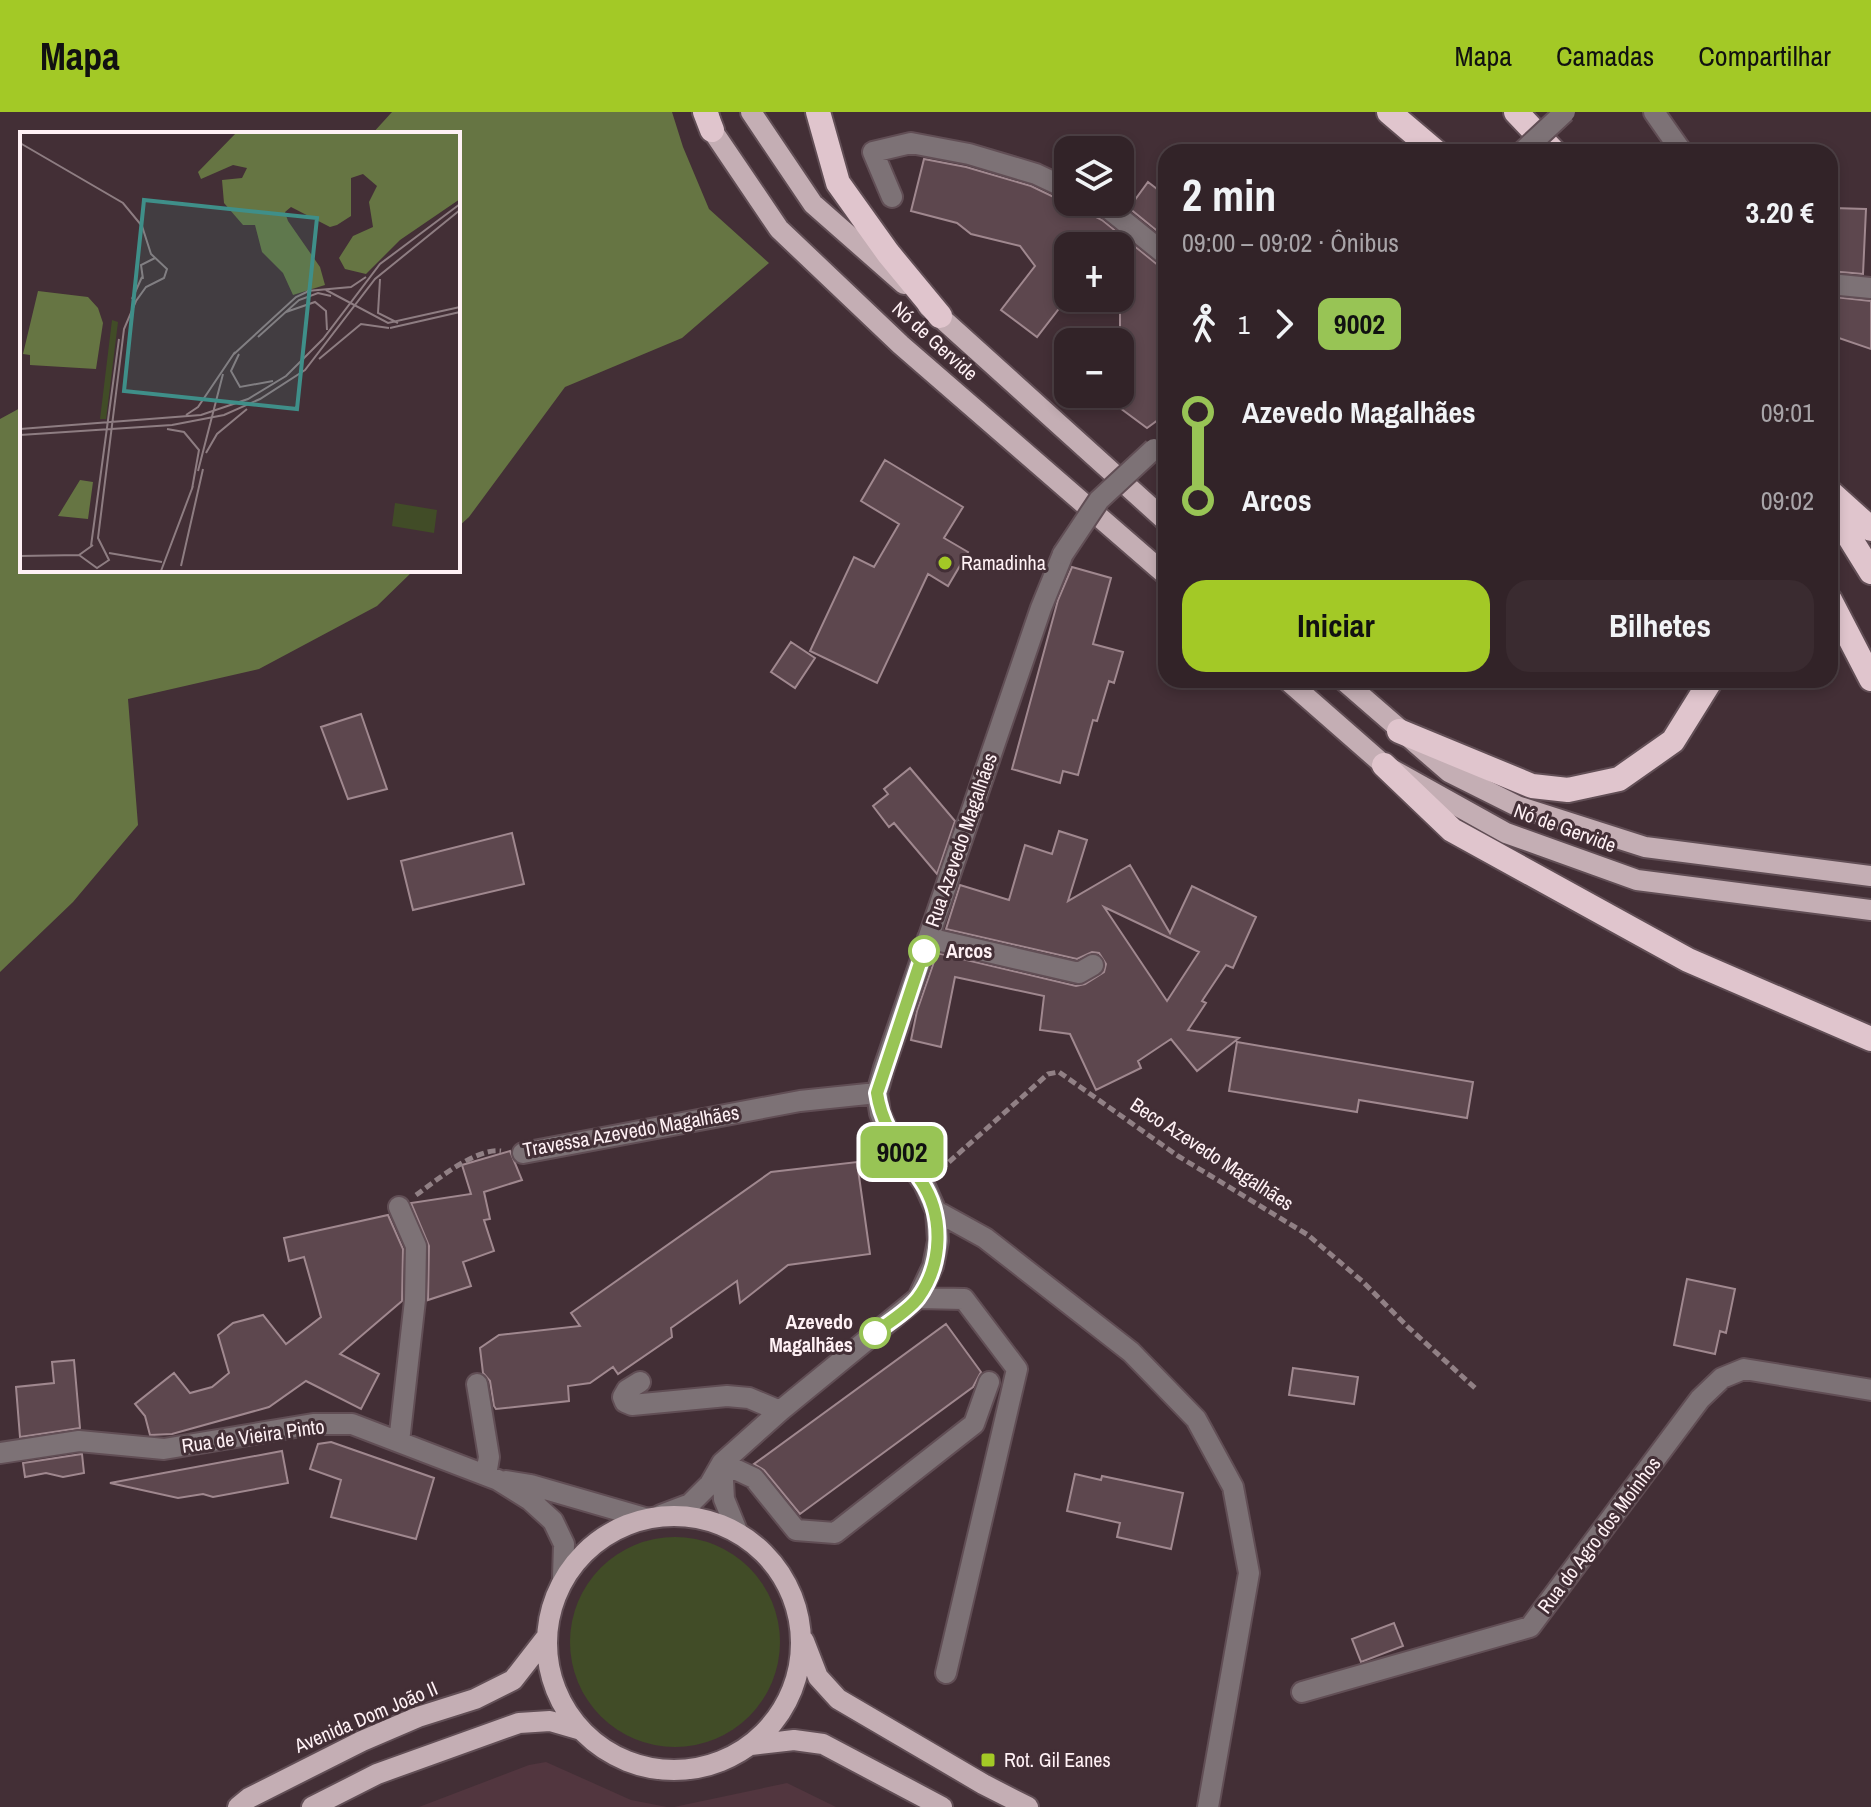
<!DOCTYPE html>
<html lang="pt">
<meta charset="utf-8">
<style>
body{margin:0;font-family:"Archivo Narrow",sans-serif;background:#3a2b30;color:#f1f3f6;height:100vh;display:flex;flex-direction:column;font-size:30px;white-space:nowrap}
*{box-sizing:border-box;margin:0}
p{font-size:26px;color:#a8a4a8}
.icon{flex:none;width:44px;height:44px;fill:none;stroke:currentColor;stroke-width:2;stroke-linecap:round;stroke-linejoin:round}
.map{position:relative;flex:1;overflow:hidden}
.sheet{position:absolute;left:1158px;top:32px;width:680px;height:544px;display:flex;flex-direction:column;background:#322328;border-radius:24px;box-shadow:0 4px 12px #0003,0 0 0 2px #4d4045}
.sheet>*{flex:none}
.badge{padding:0 16px;border-radius:12px;font-size:28px;line-height:52px}
.buttons{position:absolute;left:1054px;top:24px;display:grid;gap:16px}
.buttons a{display:grid;place-items:center;width:80px;height:80px;border-radius:16px;background:#322328;box-shadow:0 4px 12px #0003,0 0 0 2px #4d4045;font-size:40px}
.map>.badge{position:absolute;translate:-50% -50%;box-shadow:0 0 0 4px #fff}
.legs{display:flex;align-items:center;gap:12px;height:88px;padding:0 24px;font-size:26px}
.legs p{margin-inline-start:auto}
.headline{display:flex;align-items:center;justify-content:space-between;height:136px;padding:0 24px}
h1{font-size:44px;font-weight:800;line-height:60px}
.button{display:flex;gap:16px;margin-top:auto;padding:16px 24px}
.button a{flex:1;height:92px;border-radius:24px;background:#a3c926;color:#111;font-size:32px;font-weight:800;line-height:92px;text-align:center}
.button a+a{background:#3a2b30;color:#f1f3f6}
ul{padding:0 24px;list-style:none}
li{display:flex;align-items:center;gap:28px;height:88px;font-size:30px}
li i{display:grid;place-items:center;width:12px;height:100%;margin:0 10px;background:currentColor}
li i::after{content:'';width:20px;height:20px;margin:-10px;border:6px solid;border-radius:50%;background:#322328}
li p{margin-inline-start:auto}
li:first-child i{background:linear-gradient(#0000 50%,currentColor 0)}
li:last-child i{background:linear-gradient(currentColor 50%,#0000 0)}
header{display:flex;align-items:center;gap:48px;box-sizing:border-box;height:112px;padding:0 40px;background:#a3c926;color:#111}
header strong{font-size:38px}
nav{display:flex;gap:44px;margin-inline-start:auto;font-size:28px}
.map>svg:first-child{display:block}
</style>
<header>
<strong>Mapa</strong>
<nav><a>Mapa</a><a>Camadas</a><a>Compartilhar</a></nav>
</header>
<div class="map">
<svg width="1871" height="1695" viewBox="0 0 1871 1695">
<rect width="100%" height="100%" fill="#432f36"/>
<path fill="#52363f" d="M546 1650 631 1688 667 1695H419L529 1653Z
M787 1671 836 1695H674Z"/>
<path fill="#414c27" d="M570 1530a105 105 0 1 1 210 0a105 105 0 1 1-210 0Z"/>
<path fill="#667543" d="M392 0H672L683 35 709 97 769 151 682 226 565 275 469 405 458 415V22H372Z
M22 295V458H414L377 494 259 557 128 587 138 713 73 790 0 860V307Z"/>
<path fill="#5d474e" stroke="#a0888f" stroke-width="2" fill-rule="evenodd" d="M924 47 966 55 1031 74 1062 89 1078 90 1088 101 1102 108 1158 153 1166 156V302L1147 316 1120 296V134H1068V185L1037 225 1001 198 1035 154 1020 134 971 122 957 111 911 99Z
M1148 70 1166 84V126L1129 96Z
M1833 96 1866 97 1863 162 1830 159V98Z
M1834 185 1871 189V237L1833 224 1830 200Z
M885 348 963 395 944 426 968 440 948 474 928 462 877 571 810 539 854 445 874 455 899 412 861 389Z
M1072 455 1111 466 1093 532 1123 540 1114 571 1109 569 1097 609 1093 608 1078 663 1063 659 1060 671 1012 657 1058 488Z
M791 530 815 546 795 576 771 560Z
M361 602 387 677 348 687 321 615Z
M910 656 955 709 937 762 894 711 889 715 873 694 888 682 884 677Z
M1059 719 1087 728 1068 789 1130 753 1170 821 1192 774 1256 805 1233 856 1226 853 1202 889 1206 891 1188 918 1239 926 1197 959 1171 927 1138 949 1141 956 1096 978 1070 922 1040 918 1044 884 955 865 941 935 911 928 917 899 937 841 1076 874 1085 872 1104 860 1106 852 1099 841 1092 840 1077 847 946 817 960 773 1009 788 1025 733 1052 742ZM1104 795 1199 840 1167 889Z
M512 721 524 772 413 798 401 749Z
M1237 930 1473 970 1467 1006 1359 988 1357 1000 1229 979Z
M510 1039 522 1068 484 1080 490 1107 484 1108 494 1139 463 1150 471 1174 428 1188 429 1134 411 1091 471 1082 462 1053Z
M857 1050 870 1142 788 1153 740 1191 737 1169 671 1216 672 1225 618 1262 613 1255 590 1271 568 1274 569 1289 496 1297 494 1294 490 1269 483 1261 480 1236 499 1223 580 1214 571 1201 771 1060Z
M388 1103 403 1137 402 1189 340 1242 379 1262 361 1297 306 1269 269 1295 172 1322 150 1323 145 1304 135 1292 174 1261 190 1281 212 1275 229 1261 218 1223 233 1211 263 1203 286 1232 321 1205 304 1145 289 1149 284 1126Z
M1687 1167 1735 1177 1726 1221 1720 1219 1715 1242 1674 1233Z
M946 1212 981 1260 973 1275 800 1402 764 1358 754 1352Z
M74 1248 80 1316 20 1325 16 1275 54 1271 52 1250Z
M1293 1256 1358 1265 1354 1292 1289 1283Z
M331 1330 434 1366 416 1427 331 1405 341 1368 310 1357 318 1332Z
M282 1339 288 1371 213 1385 203 1382 178 1386 110 1371Z
M82 1342 84 1361 63 1365 46 1361 25 1365 23 1351Z
M1075 1362 1101 1368 1102 1364 1183 1381 1171 1437 1117 1425 1120 1411 1067 1399Z
M1394 1511 1403 1534 1361 1550 1352 1527Z"/>
<g fill="none" stroke-linecap="round" stroke-linejoin="round">
<defs>
<path id="minor" d="M1654 0 1682 40
M892 85 873 40 911 31 969 42 1036 62 1068 77
M1094 90 1109 97 1166 143
M1830 172 1871 176
M928 826 1079 861 1093 853
M523 1041 800 989 877 981
M399 1095 416 1134 415 1188 399 1330
M936 1099 985 1126 1131 1240 1196 1307 1233 1375 1249 1461 1208 1695
M918 1186 964 1187 1017 1257 946 1561
M640 1270 627 1278 623 1285 625 1290 632 1293 727 1284 749 1286 780 1299
M477 1272 489 1345 486 1363
M0 1341 79 1329 164 1337 313 1312H352L498 1368 530 1388 553 1409 564 1432 563 1466
M722 1351 754 1366 796 1418 835 1421 974 1312 989 1270
M722 1351 724 1387 737 1419
M506 1369 531 1373 645 1406
M661 1403 690 1392 710 1372 722 1351 780 1299 918 1186 933 1154 938 1129 936 1099 924 1072 888 1020 880 1001 877 981 884 956 1041 496 1063 442
M1302 1580 1530 1515 1700 1287 1722 1266 1744 1257 1871 1278"/>
<path id="major" d="M751 0 813 92 904 172
M709 4 712 18 779 117 901 233 1166 463
M928 194 1166 409
M1287 568 1384 653 1506 721 1637 768 1871 798
M1343 568 1449 660 1517 694 1645 735 1871 764
M547 1531a127 127 0 1 1 254 0a127 127 0 1 1-254 0Z
M804 1529 818 1565 838 1587 983 1672 1028 1695
M751 1633 794 1628 823 1632 942 1695
M238 1695 249 1686 362 1629 418 1605 475 1587 513 1568 545 1527
M312 1695 377 1662 519 1611 550 1609 581 1618"/>
<path id="highway" d="M705 0 712 18
M818 0 838 71 888 141 940 204
M1389 0 1436 40
M1516 0 1554 40
M1831 381 1871 417
M1830 394 1871 460
M1830 488 1871 567
M1399 619 1532 674 1568 678 1619 667 1673 629 1711 568
M1384 653 1452 718 1688 848 1871 927"/>
</defs>
<use href="#minor" stroke="#614e55" stroke-width="24"/>
<use href="#major" stroke="#614e55" stroke-width="24"/>
<use href="#highway" stroke="#614e55" stroke-width="28"/>
<path stroke="#918085" stroke-width="5" stroke-dasharray="8 4" stroke-linecap="butt" d="M940 1058 1048 962 1059 960 1178 1044 1308 1123 1362 1169 1408 1215 1475 1276
M416 1083C437 1068 475 1036 501 1039"/>
<use href="#minor" stroke="#7d7276" stroke-width="20"/>
<use href="#major" stroke="#c4aeb4" stroke-width="20"/>
<use href="#highway" stroke="#e0c5cd" stroke-width="24"/>
<defs>
<path id="minor-bridge" d="M1522 40 1565 0
M1063 442 1099 388 1154 337"/>
</defs>
<use href="#minor-bridge" stroke="#614e55" stroke-width="24" stroke-linecap="butt"/>
<use href="#minor-bridge" stroke="#7d7276" stroke-width="20"/>
</g>
<g fill="none" stroke-linecap="round" stroke-linejoin="round">
<defs>
<path id="line-1" d="M875 1221C889 1210 908 1199 918 1186 943 1152 944 1103 921 1069 903 1040 882 1016 877 981L924 839"/>
</defs>
<use href="#line-1" stroke="#fff" stroke-width="18"/>
<use href="#line-1" stroke="#98c455" stroke-width="12"/>
</g>
<g fill="#a3c926" stroke="#432f36" stroke-width="3">
<circle cx="945" cy="451" r="8"/>
<rect x="980" y="1640" width="16" height="16" rx="4"/>
</g>
<g fill="#fff" stroke="#98c455" stroke-width="4">
<circle cx="924" cy="839" r="14"/>
<circle cx="875" cy="1221" r="14"/>
</g>
<g text-anchor="middle" stroke-width="6" stroke-linejoin="round" paint-order="stroke">
<g font-size="20" fill="#fff1f5" stroke="#432f36">
<text transform="translate(935 229) rotate(42)" y="7">Nó de Gervide</text>
<text transform="translate(1565 716) rotate(20)" y="7">Nó de Gervide</text>
<text transform="translate(961 728) rotate(-71)" y="7">Rua Azevedo Magalhães</text>
<text transform="translate(631 1019) rotate(-10)" y="7">Travessa Azevedo Magalhães</text>
<text transform="translate(1212 1042) rotate(33)" y="7">Beco Azevedo Magalhães</text>
<text transform="translate(253 1324) rotate(-8)" y="7">Rua de Vieira Pinto</text>
<text transform="translate(1599 1423) rotate(-53)" y="7">Rua do Agro dos Moinhos</text>
<text transform="translate(366 1605) rotate(-23)" y="7">Avenida Dom João II</text>
</g>
<g font-size="20" fill="#fff1f5" stroke="#432f36" text-anchor="start">
<text x="961" y="458">Ramadinha</text>
<text x="1004" y="1655">Rot. Gil Eanes</text>
</g>
<g font-size="20" font-weight="bold" fill="#fff1f5" stroke="#432f36" text-anchor="start">
<text x="946" y="846">Arcos</text>
<text x="853" y="1217" text-anchor="end">Azevedo<tspan x="853" dy="23">Magalhães</tspan></text>
</g>
</g>
<g transform="translate(20 20)">
<rect width="440" height="440" fill="#432f36"/>
<path d="M92 188 98 190 86 287H80ZM375 371 417 378 414 401 372 394Z" fill="#414c27"/>
<path d="M216 1H440V67L380 108 346 142 325 137 319 126 333 104 353 95 349 70 357 54 343 42 331 46V84L317 93 310 95 271 75 265 80 268 89 300 135 305 153 273 163 263 141 242 120 235 93H223L204 71 202 48 222 46 227 36 213 33 181 47 178 40ZM18 159 68 165 78 176 83 191 76 237 10 233V223L3 222ZM60 348 73 350 68 387 38 384Z" fill="#667543"/>
<path fill="none" stroke="#8e7d82" stroke-width="2" d="M0 11 103 71 122 94 131 122 147 137 144 146 126 155 116 169 104 197 78 406 89 428 77 436 59 423M123 147 121 133 135 126M360 147 358 181 378 191M306 158 368 191 440 175M287 159 331 155 346 145M112 167 122 145M266 180 295 170 306 179 307 198M370 196 440 180M238 205 279 168 298 161 311 164M214 222 276 165 291 158M219 222 211 239 220 255 253 249M299 227 341 192 369 196M166 283 178 275 215 220M0 297 181 283 228 267 266 244 303 207 360 132 440 72M147 297 164 300 179 318 172 357M0 303 152 293 204 283 240 267 285 238 355 147 440 78M186 321 197 302 227 277M178 339 203 242M71 414 99 207M89 421 142 430M0 424 59 423 73 413M161 434 183 337M141 439 173 354"/>
<path fill="#3f8f89" fill-opacity="0.15" stroke="#3f8f89" stroke-width="4" d="M124 68 297 86 277 277 104 259Z"/>
<rect width="440" height="440" fill="none" stroke="#fff1f5" stroke-width="4"/>
</g>
</svg>
<div class="buttons">
<a><svg class="icon" aria-label="layers" viewBox="0 0 24 24"><path d="M12 4l9 5-9 5-9-5zM3 14l9 5 9-5"/></svg></a>
<a>+</a>
<a>−</a>
</div>
<b class="badge" style="left:902px;top:1040px;background:#98c455;color:#111">9002</b>
<section class="sheet">
<div class="headline"><div><h1>2 min</h1><p>09:00 – 09:02 · Ônibus</p></div><b>3.20 €</b></div>
<div class="legs"><svg class="icon" aria-label="walk" viewBox="0 0 24 24"><circle cx="13" cy="4" r="2"/><path d="M13 8l-2 6 4 7M11 14l-3 7M7 12l3-4h3l4 4"/></svg>1<svg class="icon" aria-label="forward" viewBox="0 0 24 24"><path d="M9 5l7 7-7 7"/></svg><b class="badge" style="background:#98c455;color:#111">9002</b></div>
<ul>
<li><i style="color:#98c455"></i><b>Azevedo Magalhães</b><p>09:01</p></li>
<li><i style="color:#98c455"></i><b>Arcos</b><p>09:02</p></li>
</ul>
<div class="button"><a>Iniciar</a><a>Bilhetes</a></div>
</section>
</div>
